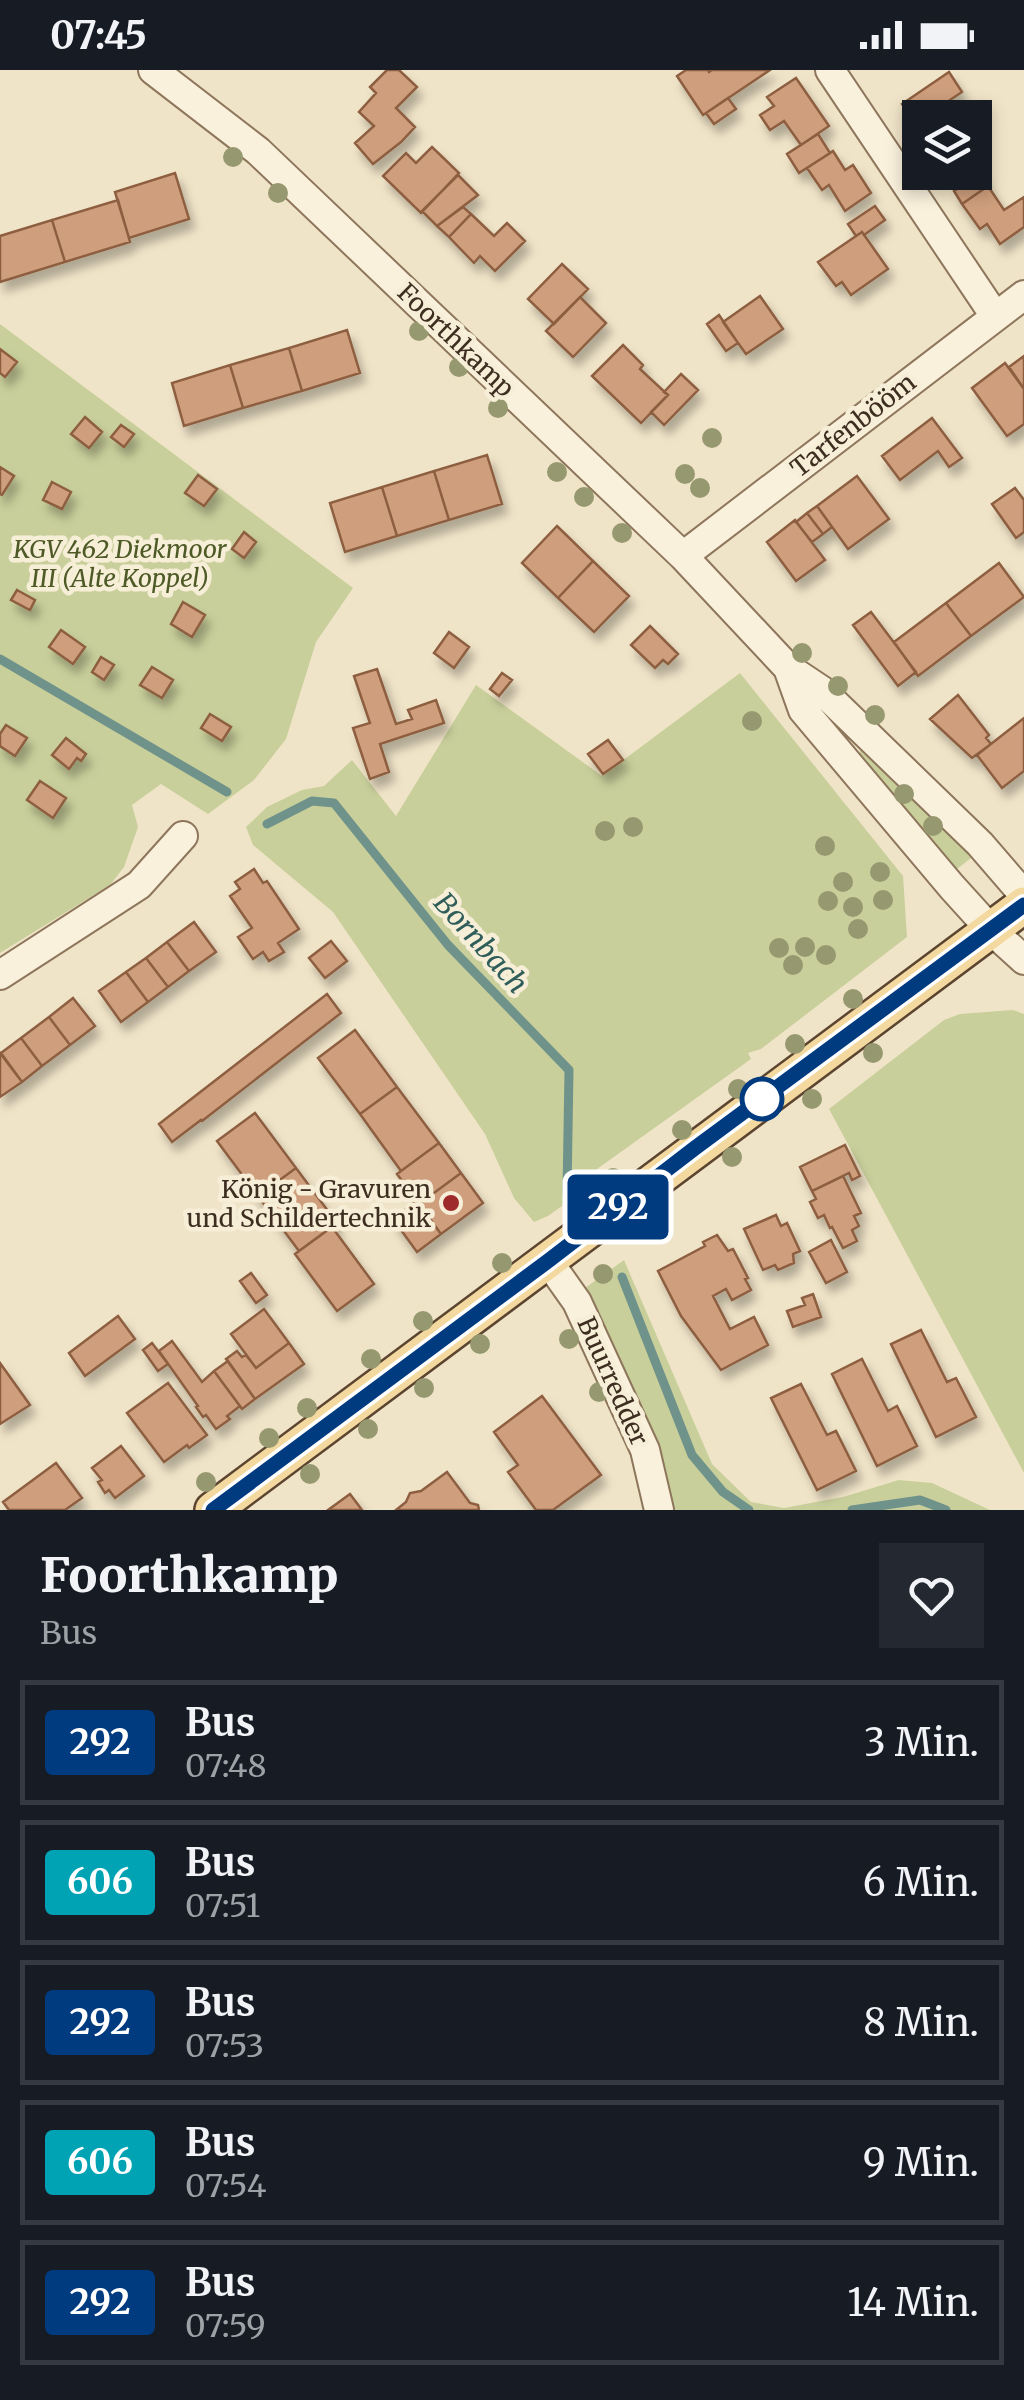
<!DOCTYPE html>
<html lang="de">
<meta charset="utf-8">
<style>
body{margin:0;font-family:Merriweather,serif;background:#242831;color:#f1f3f6;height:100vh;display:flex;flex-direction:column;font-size:38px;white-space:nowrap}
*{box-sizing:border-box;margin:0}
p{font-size:32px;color:#9ea1a6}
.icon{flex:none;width:55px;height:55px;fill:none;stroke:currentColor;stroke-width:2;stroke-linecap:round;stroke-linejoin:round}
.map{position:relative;height:1440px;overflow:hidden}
.drawer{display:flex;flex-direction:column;background:#171b24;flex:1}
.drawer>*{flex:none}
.badge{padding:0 20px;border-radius:8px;font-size:35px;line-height:65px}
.tools{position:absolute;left:902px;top:30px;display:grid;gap:20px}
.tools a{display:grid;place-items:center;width:90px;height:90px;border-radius:0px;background:#171b24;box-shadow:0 5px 15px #0003;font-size:50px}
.map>.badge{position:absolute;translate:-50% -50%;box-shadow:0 0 0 5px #fff}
.round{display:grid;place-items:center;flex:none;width:105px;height:105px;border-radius:0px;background:#242831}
.headline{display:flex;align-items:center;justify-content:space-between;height:170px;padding:0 40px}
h1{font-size:48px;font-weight:800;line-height:75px}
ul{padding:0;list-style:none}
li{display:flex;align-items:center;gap:30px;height:125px;margin:0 20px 15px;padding:0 20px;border:5px solid #363941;border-radius:0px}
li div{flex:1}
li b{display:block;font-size:38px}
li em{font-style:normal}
li .badge{min-width:110px;font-weight:700;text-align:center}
.status{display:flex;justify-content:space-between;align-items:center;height:70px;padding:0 50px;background:#171b24;direction:ltr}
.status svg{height:28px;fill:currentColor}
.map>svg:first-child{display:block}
</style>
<div class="status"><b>07:45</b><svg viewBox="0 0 49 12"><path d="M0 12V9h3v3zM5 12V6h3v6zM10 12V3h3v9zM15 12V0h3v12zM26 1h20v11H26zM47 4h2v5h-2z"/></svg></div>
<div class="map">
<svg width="1024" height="1440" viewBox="0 0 1024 1440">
<defs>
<filter id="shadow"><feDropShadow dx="5" dy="9" stdDeviation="5" flood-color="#0004"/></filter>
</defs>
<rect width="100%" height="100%" fill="#f0e4c8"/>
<path fill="#c9cf9b" d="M0 254 353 518 316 572 286 669 254 710 208 744 161 714 132 735 138 757 124 797 110 815 0 883Z
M740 603 903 806 907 867 761 979 748 983 751 989 590 1104 586 1119 548 1146 534 1152 514 1128 485 1064 333 842 253 775 246 757 267 737 302 720 324 716 352 690 396 746 476 615 602 706Z
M864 678 976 784 957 799 926 766 860 686V681Z
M1013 940 1024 944V1403L829 1039 944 950 960 944Z
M624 1190 712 1394 751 1432 784 1438 843 1427 899 1410 932 1413 990 1440H669L646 1354 585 1218Z"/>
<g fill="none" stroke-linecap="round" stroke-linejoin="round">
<path stroke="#6f938a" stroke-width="9" d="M0 589 227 722
M267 754 312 731 334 733 448 875 569 1000 567 1122
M622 1207 692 1385 723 1422 749 1440
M852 1440 920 1430 946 1440"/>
</g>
<path fill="#cf9f7d" stroke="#8d5f41" stroke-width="2.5" filter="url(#shadow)" d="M387 0H399L417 17 396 38 415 57 401 72 373 94 355 73 374 56 359 42 376 23 370 17Z
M686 0H708L709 2 712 0H770L703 45 677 6Z
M949 2 962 22 950 30 960 45 957 48H920V60L902 34Z
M796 8 829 56 801 75 784 51 770 60 760 45 774 36 767 27Z
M728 28 736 39 714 54 706 43Z
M818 64 830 83 799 103 787 84Z
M432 77 459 103 421 143 383 106 406 83 416 93Z
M833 81 845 100 853 95 871 123 845 141 829 115 822 120 807 98Z
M175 103 189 149 129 168 115 122Z
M980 103 988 116 962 134 954 121Z
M458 105 478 125 437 156 422 141Z
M988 116 1004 140 1024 127V157L1000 174 987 154 980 159 962 134Z
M118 130 130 172 65 192 52 150Z
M875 136 885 150 864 165 862 162 856 166 848 154Z
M463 137 471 144 449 167 437 156Z
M471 144 494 166 507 153 525 171 495 201 480 186 474 193 449 167Z
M52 150 65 192 0 212V166Z
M862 162 888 199 851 225 842 212 836 216 818 192Z
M562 194 588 219 554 254 528 229Z
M760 226 783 259 746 284 723 252Z
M580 227 606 253 573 287 546 261Z
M719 245 738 273 726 281 707 254Z
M347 260 360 303 302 321 289 278Z
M623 275 643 295 640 299 668 325 641 353 592 306Z
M289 278 302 321 243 338 230 295Z
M0 279 17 292 5 307 0 303Z
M1024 286V319L1009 297Z
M1005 293 1024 319V354L1007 366 972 318Z
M230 295 243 338 184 356 172 313Z
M681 304 698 320 664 355 651 342 668 325 664 322Z
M85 347 102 362 89 378 71 364Z
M932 348 962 388 949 397 938 381 900 410 882 386Z
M121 355 134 364 124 377 111 367Z
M487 385 502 434 449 450 434 401Z
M0 397 14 406 2 425 0 424Z
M434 401 449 450 397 466 382 417Z
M198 405 217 419 204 436 185 423Z
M857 406 889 449 848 479 817 436Z
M52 412 71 422 62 439 43 430Z
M382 417 397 466 345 482 330 433Z
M1015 418 1024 430V462L1016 468 992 434Z
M817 436 832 457 823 464 807 443Z
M807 443 823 464 812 472 796 452Z
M795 450 825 490 796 511 767 472Z
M557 456 593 491 558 528 522 493Z
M244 462 256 472 244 488 232 479Z
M593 491 629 526 594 562 558 528Z
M999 493 1024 527 971 566 946 533Z
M17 520 35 530 30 540 11 530Z
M183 532 205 545 192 567 171 554Z
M946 533 971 566 918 606 894 572Z
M871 542 916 602 898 616 853 555Z
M650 556 678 584 668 594 663 590 655 598 631 575Z
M61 560 85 577 73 594 49 577Z
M449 562 469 577 454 598 434 583Z
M101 587 114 595 104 610 92 602Z
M152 597 173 610 162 628 140 615Z
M377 599 396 654 412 649 408 640 436 630 444 653 380 674 389 702 370 709 353 658 370 653 354 606Z
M502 603 512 610 499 626 490 619Z
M958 625 989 665 986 668 991 674 972 688 930 649Z
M210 644 231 657 222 671 201 658Z
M1024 648V701L1002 718 977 685Z
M6 655 27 668 15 686 0 676V664Z
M66 668 86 684 81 691 77 688 69 699 52 685Z
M608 670 623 690 603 704 588 684Z
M40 711 66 728 53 748 27 730Z
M254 799 263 813 267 811 299 859 278 873 284 882 269 891 263 882 253 889 238 867 252 858 230 826 240 819 235 812Z
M194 852 216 882 189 901 167 872Z
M331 871 347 891 325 908 309 888Z
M167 872 189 901 168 917 146 888Z
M146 888 168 917 148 932 126 902Z
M126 902 148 932 121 952 99 921Z
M327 924 341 943 202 1051 201 1050 172 1072 159 1054Z
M73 928 95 956 70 975 49 947Z
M49 947 70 975 42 996 21 968Z
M355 960 397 1017 360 1044 318 988Z
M21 968 42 996 22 1012 1 983Z
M0 983 22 1012 0 1027Z
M397 1017 439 1073 401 1101 360 1044Z
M255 1043 296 1098 258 1126 217 1071Z
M439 1073 461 1103 419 1134 397 1104Z
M845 1075 860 1106 852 1110 849 1103 812 1121 800 1097Z
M296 1098 337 1153 299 1181 258 1126Z
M461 1103 483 1133 441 1164 419 1134Z
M843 1106 861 1143 854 1146 859 1156 852 1160 857 1171 843 1178 832 1157 830 1158 824 1145 818 1148 810 1132 816 1129 812 1121Z
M417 1131 441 1164 417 1182 393 1149Z
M776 1145 781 1156 787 1153 800 1181 793 1184 794 1193 778 1200 775 1195 763 1200 744 1159Z
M332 1157 374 1214 337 1241 295 1184Z
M717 1165 728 1181 733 1179 748 1208 745 1209 751 1220 732 1230 726 1219 713 1226 730 1259 754 1247 768 1275 721 1300 681 1246 658 1201 705 1176 703 1172Z
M831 1170 847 1202 826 1213 809 1182Z
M251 1203 267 1225 256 1233 240 1211Z
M813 1224 821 1247 793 1257 787 1241 805 1235 802 1228Z
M264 1239 289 1273 256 1298 231 1264Z
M118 1246 135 1269 85 1306 69 1283Z
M921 1260 947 1312 956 1308 976 1347 936 1367 891 1274Z
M172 1271 202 1312 214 1301 240 1336 227 1346 230 1349 216 1359 206 1345 203 1347 196 1337 198 1336 159 1281Z
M152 1273 168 1294 158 1301 143 1280Z
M289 1273 304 1294 255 1329 226 1289 237 1281 242 1287 246 1285 256 1298Z
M862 1289 888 1341 897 1336 917 1376 877 1396 832 1304Z
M228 1291 255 1329 242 1339 214 1301Z
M0 1293 30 1335 0 1354Z
M168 1313 207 1365 189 1378 187 1375 164 1392 127 1343Z
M801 1314 827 1365 836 1361 856 1401 817 1420 771 1328Z
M542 1326 601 1405 553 1440H536L508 1402 518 1395 494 1362Z
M121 1376 144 1406 115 1428 109 1420 105 1423 98 1412 102 1410 92 1398Z
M56 1393 82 1428 65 1440H9L3 1432Z
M447 1402 470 1433 478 1435 479 1440H396L406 1432 410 1423 421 1421Z
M350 1424 362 1440H328Z"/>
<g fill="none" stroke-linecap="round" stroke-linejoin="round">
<defs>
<path id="minor" d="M153 0 258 81 683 486 788 598 821 620 980 774 1024 825
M830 0 995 246
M683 486 1024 225
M788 598 803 640 952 817 991 860 1024 890
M0 905 139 815 183 766
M548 1191 577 1232 645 1380 659 1440"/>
<path id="major" d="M213 1440C483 1239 752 1035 1024 835"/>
</defs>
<use href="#minor" stroke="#8d765c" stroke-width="32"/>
<use href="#major" stroke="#5b4430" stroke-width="40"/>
<use href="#minor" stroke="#faf1dc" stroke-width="28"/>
<use href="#major" stroke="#f3d9a0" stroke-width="35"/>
</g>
<g fill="#96986f">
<circle cx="233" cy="87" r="10"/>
<circle cx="278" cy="123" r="10"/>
<circle cx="419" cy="261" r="10"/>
<circle cx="459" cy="297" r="10"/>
<circle cx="498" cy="338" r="10"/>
<circle cx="712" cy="368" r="10"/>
<circle cx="557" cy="402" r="10"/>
<circle cx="685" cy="404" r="10"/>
<circle cx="700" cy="418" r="10"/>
<circle cx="584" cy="427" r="10"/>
<circle cx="622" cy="463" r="10"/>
<circle cx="802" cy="583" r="10"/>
<circle cx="838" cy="616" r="10"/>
<circle cx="875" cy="645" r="10"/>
<circle cx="752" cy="651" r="10"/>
<circle cx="904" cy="724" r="10"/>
<circle cx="933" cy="756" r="10"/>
<circle cx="633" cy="757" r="10"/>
<circle cx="605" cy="761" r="10"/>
<circle cx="825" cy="776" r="10"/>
<circle cx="880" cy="802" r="10"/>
<circle cx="843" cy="812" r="10"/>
<circle cx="883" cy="830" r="10"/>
<circle cx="828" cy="831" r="10"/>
<circle cx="853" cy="837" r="10"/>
<circle cx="858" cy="859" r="10"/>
<circle cx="805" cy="877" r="10"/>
<circle cx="779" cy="878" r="10"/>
<circle cx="826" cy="885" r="10"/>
<circle cx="793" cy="895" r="10"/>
<circle cx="853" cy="929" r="10"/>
<circle cx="795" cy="974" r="10"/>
<circle cx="873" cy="983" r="10"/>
<circle cx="738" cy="1019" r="10"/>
<circle cx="812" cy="1029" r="10"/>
<circle cx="682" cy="1060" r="10"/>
<circle cx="732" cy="1087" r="10"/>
<circle cx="613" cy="1108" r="10"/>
<circle cx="662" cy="1142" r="10"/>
<circle cx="502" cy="1193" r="10"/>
<circle cx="603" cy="1204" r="10"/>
<circle cx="423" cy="1251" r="10"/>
<circle cx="569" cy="1269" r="10"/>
<circle cx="480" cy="1274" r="10"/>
<circle cx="371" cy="1289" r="10"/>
<circle cx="424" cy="1318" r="10"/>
<circle cx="599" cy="1322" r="10"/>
<circle cx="307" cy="1338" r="10"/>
<circle cx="368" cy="1359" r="10"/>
<circle cx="269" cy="1368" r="10"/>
<circle cx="310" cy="1404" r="10"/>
<circle cx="206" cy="1412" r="10"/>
</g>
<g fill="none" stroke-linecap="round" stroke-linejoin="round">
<defs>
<path id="line" d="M213 1440 548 1191 695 1078 1024 835"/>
</defs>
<use href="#line" stroke="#fff" stroke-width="22"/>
<use href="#line" stroke="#003b80" stroke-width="15"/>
</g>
<circle fill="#fff" stroke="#003b80" stroke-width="5" cx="762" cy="1029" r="20"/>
<circle fill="#9e2a2b" stroke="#f7eed8" stroke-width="4" cx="451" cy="1133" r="10"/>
<g text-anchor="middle" stroke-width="9" stroke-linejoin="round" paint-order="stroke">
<g font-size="25" fill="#3d2e20" stroke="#f7eed8">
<text transform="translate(456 270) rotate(44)" y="9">Foorthkamp</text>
<text transform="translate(853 355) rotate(-38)" y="9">Tarfenbööm</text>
<text transform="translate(613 1311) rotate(66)" y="9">Buurredder</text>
</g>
<g font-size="25" font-style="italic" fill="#4d5a26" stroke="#f7eed8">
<text x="120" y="488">KGV 462 Diekmoor<tspan x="120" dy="29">III (Alte Koppel)</tspan></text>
</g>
<g font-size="25" fill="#3d2e20" stroke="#f7eed8" text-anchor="end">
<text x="431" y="1128">König - Gravuren<tspan x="431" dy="29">und Schildertechnik</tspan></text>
</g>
<g font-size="28" font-style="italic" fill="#2f5d5a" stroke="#f7eed8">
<text transform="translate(481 873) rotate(48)" y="10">Bornbach</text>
</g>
</g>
</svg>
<div class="tools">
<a><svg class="icon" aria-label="layers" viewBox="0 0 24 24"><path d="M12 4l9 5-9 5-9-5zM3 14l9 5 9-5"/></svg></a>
</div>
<b class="badge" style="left:618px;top:1137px;background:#003b80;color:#fff">292</b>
</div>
<section class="drawer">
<div class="headline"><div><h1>Foorthkamp</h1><p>Bus</p></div><a class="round"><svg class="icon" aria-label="heart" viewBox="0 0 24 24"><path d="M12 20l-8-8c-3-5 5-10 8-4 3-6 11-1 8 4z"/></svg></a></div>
<ul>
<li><span class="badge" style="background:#003b80;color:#fff">292</span><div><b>Bus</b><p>07:48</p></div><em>3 Min.</em></li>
<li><span class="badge" style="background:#00a3b4;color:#fff">606</span><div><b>Bus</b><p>07:51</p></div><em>6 Min.</em></li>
<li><span class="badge" style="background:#003b80;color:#fff">292</span><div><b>Bus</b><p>07:53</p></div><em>8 Min.</em></li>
<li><span class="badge" style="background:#00a3b4;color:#fff">606</span><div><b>Bus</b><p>07:54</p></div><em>9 Min.</em></li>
<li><span class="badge" style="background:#003b80;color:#fff">292</span><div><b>Bus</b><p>07:59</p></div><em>14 Min.</em></li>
</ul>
</section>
